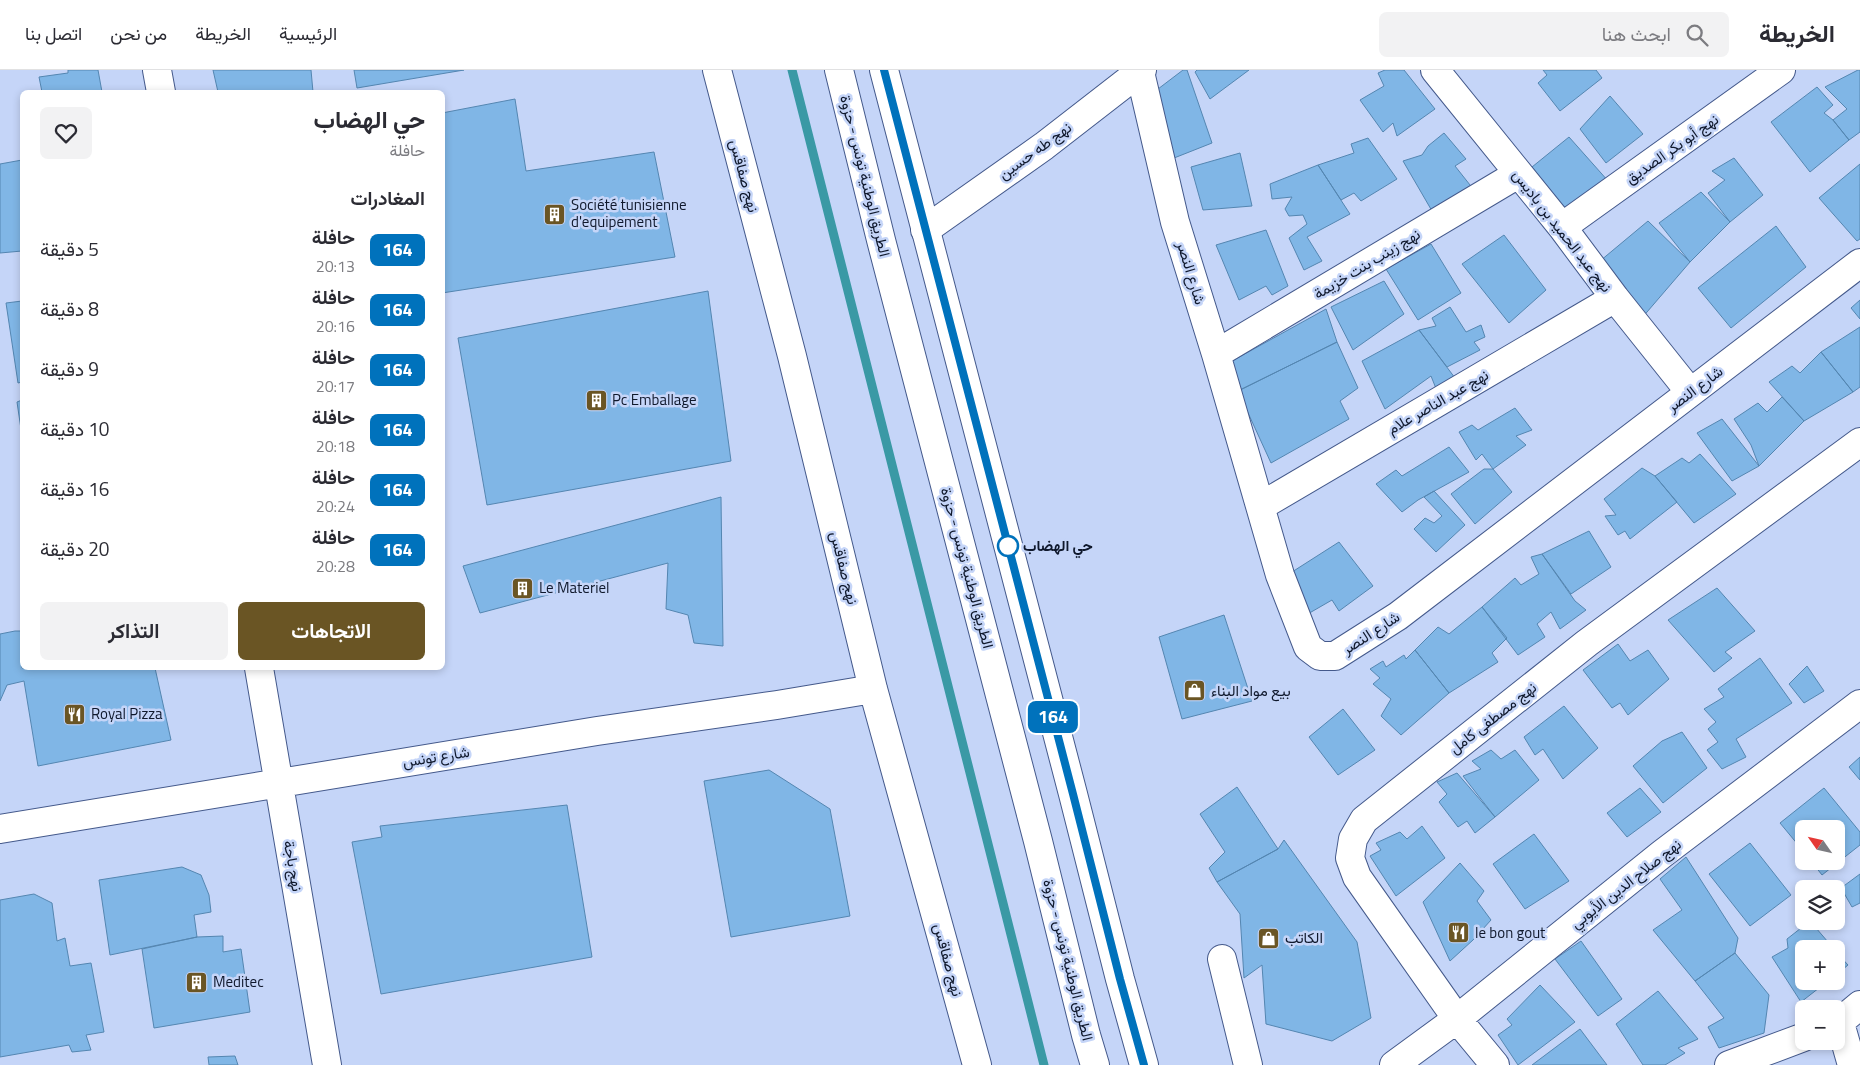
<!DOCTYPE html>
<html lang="ar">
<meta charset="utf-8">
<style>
body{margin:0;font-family:"Titillium Web",Vazirmatn,sans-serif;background:#f2f2f3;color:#2b2b33;direction:rtl;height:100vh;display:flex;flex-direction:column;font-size:19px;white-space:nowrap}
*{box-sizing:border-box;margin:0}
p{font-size:16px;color:#7c7c81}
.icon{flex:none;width:28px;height:28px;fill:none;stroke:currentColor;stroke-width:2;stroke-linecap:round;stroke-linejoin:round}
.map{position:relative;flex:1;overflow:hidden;direction:ltr}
.sheet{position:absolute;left:20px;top:20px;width:425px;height:580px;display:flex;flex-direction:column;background:#fff;border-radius:8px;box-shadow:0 2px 8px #0003;direction:rtl}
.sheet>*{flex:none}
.badge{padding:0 10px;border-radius:8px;font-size:18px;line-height:32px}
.needle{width:32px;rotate:304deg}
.buttons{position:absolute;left:1795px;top:750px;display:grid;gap:10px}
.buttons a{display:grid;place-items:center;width:50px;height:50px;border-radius:8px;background:#fff;box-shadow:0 2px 8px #0003;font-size:25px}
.map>.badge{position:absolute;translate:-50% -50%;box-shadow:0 0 0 2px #fff}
h2{padding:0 20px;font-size:19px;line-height:45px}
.round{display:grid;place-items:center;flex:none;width:52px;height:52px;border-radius:8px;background:#f2f2f3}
.summary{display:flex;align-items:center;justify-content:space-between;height:85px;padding:0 20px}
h1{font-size:24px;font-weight:700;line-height:38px}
.primary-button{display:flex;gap:10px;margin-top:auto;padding:10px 20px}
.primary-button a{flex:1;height:58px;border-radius:8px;background:#6a5524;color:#fff;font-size:20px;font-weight:700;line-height:58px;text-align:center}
.primary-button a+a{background:#f2f2f3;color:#2b2b33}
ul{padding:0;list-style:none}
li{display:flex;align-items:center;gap:15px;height:60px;padding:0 20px}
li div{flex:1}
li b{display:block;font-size:19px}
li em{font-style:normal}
li .badge{min-width:55px;font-weight:700;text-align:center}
header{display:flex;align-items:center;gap:30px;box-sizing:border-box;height:70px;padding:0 25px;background:#fff;border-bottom:1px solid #e1e1e2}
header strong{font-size:24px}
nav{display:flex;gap:28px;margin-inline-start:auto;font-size:18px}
.search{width:350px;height:45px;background:#f2f2f3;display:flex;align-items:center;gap:12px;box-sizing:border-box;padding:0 18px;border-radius:8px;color:#7c7c81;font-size:19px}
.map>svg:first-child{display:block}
</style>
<header>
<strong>الخريطة</strong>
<div class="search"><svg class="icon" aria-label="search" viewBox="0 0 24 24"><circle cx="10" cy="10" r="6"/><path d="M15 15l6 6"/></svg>ابحث هنا</div>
<nav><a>الرئيسية</a><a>الخريطة</a><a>من نحن</a><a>اتصل بنا</a></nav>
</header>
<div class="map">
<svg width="1860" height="995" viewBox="0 0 1860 995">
<rect width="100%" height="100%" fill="#c5d5f8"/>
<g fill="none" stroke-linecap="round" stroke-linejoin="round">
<path stroke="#3a99a5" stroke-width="9" d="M792 0 1044 995"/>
</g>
<path fill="#80b6e6" stroke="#5486b1" d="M68 0H98L102 22H42L39 7 68 3Z
M213 0H311L313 22H218Z
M354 0H464L357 18Z
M1183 0H1187L1212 73 1169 90 1158 19Z
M1197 0H1249L1210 29 1195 2Z
M1385 0H1404L1435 39 1397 66 1393 53 1383 62 1360 30 1384 16 1378 3Z
M1543 0H1596L1602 8 1560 41 1538 13 1547 5Z
M1858 0H1860V62L1849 70 1833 50 1847 39 1825 17Z
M1817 17 1833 35 1824 43 1833 50 1849 70 1810 102 1771 52Z
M1610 26 1643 64 1606 93 1580 59Z
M515 29 526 101 654 82 675 187 442 223V43Z
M1444 63 1466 89 1455 96 1474 120 1432 141 1403 91 1422 85 1428 76Z
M1569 67 1609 112 1571 146 1532 97Z
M1368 68 1397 109 1361 131 1354 123 1341 130 1318 95 1354 83 1351 74Z
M1240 83 1252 136 1203 140 1191 97Z
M1734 88 1763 125 1730 152 1708 123 1725 110 1712 101Z
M22 90V181L0 183V94Z
M1860 94V169L1857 171 1819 128Z
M1318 95 1350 144 1307 167 1322 191 1304 200 1289 168 1307 154 1303 145 1289 146 1285 139 1292 127 1272 129 1270 114Z
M1701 122 1730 152 1690 192 1659 153Z
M1648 151 1690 192 1641 249 1600 191Z
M1776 156 1806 197 1731 258 1698 218Z
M1266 160 1288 216 1272 225 1266 216 1239 230 1216 175Z
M1504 165 1546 220 1509 253 1462 194Z
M1431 174 1461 223 1418 250 1386 199Z
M1384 211 1404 244 1353 280 1331 237Z
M708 221 731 391 487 435 458 268Z
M1860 230V249L1851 238Z
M22 231V312L18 313 6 233Z
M1450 237 1466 262 1481 255 1485 267 1474 272 1480 280 1447 297 1419 260 1436 256 1432 248Z
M1326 239 1337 272 1238 321 1232 291Z
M1860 257V317L1853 322 1821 282Z
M1419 260 1455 308 1437 321 1431 306 1385 339 1362 291Z
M1337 272 1358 318 1340 331 1349 349 1271 393 1238 321Z
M1821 282 1853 322 1804 351 1769 312 1792 296 1800 303Z
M1782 327 1804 351 1759 396 1751 375 1734 349 1758 333 1767 342Z
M22 330V366L17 332Z
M1515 338 1532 360 1516 366 1526 375 1493 399 1482 384 1476 390 1459 362 1472 355 1478 360Z
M1722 349 1759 396 1732 411 1697 363Z
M1449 377 1469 402 1418 430 1402 442 1376 414 1396 400 1402 406Z
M1700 384 1736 424 1694 453 1655 406 1682 388 1689 393Z
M1642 398 1655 406 1677 432 1630 469 1625 461 1618 465 1605 446 1616 445 1604 429Z
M1484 399H1493L1512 422 1475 454 1451 424Z
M1434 421 1465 455 1436 482 1414 459 1425 448 1434 453 1442 446 1424 427Z
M721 427 723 576 694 573 688 545 666 539 668 493 480 543 463 496Z
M1589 461 1611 497 1571 524 1542 484Z
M1339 472 1373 516 1339 541 1332 530 1306 545 1292 502Z
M1542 484 1575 531 1586 540 1560 559 1551 542 1537 554 1545 567 1518 585 1482 537 1515 508 1521 515 1539 504 1531 487Z
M1717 518 1755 561 1725 582 1732 588 1714 602 1668 550Z
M1482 537 1507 568 1492 583 1498 592 1449 623 1415 580 1438 557 1449 564Z
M1224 545 1252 631 1182 649 1159 567Z
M15 561H22V598H155L171 670 38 696 24 611 7 615 0 631V564Z
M1618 574 1630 591 1648 580 1669 609 1628 645 1620 633 1612 638 1583 600Z
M1415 580 1449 623 1401 665 1381 646 1391 629 1373 614 1380 608 1370 599 1383 591 1386 597 1404 585 1406 589Z
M1760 588 1792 633 1736 669 1746 687 1722 699 1707 680 1718 672 1708 659 1716 652 1704 639 1724 627 1718 619Z
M1807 596 1824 621 1804 633 1789 614Z
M1564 636 1598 678 1563 709 1543 679 1535 685 1524 667Z
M1343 639 1375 680 1338 705 1309 667Z
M1682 662 1707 698 1663 733 1633 696 1662 671Z
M1491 680 1501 689 1515 680 1539 710 1495 747 1463 706 1481 699 1472 691Z
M1860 687V710L1849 697Z
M769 700 830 739 850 846 731 867 704 711Z
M1457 703 1495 747 1475 763 1467 751 1458 757 1439 732 1447 724 1437 712Z
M1237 717 1278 779 1217 812 1209 798 1225 782 1200 744Z
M1640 718 1661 742 1627 767 1607 743Z
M1824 718 1860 762V775L1822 805 1811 791H1836V759H1804V782L1780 753Z
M567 735 592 887 381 924 352 772 382 767 380 756Z
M1422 756 1445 788 1396 826 1370 786 1381 780 1376 773 1400 762 1407 769Z
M1534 764 1569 811 1525 839 1493 794Z
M1284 770 1357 872 1371 948 1332 971 1266 954 1262 895 1244 908 1240 844 1217 812 1278 779Z
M1750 773 1791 825 1750 856 1709 804Z
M1686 787 1738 868 1735 883 1695 911 1653 860 1682 840 1660 809Z
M1460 793 1484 821 1477 831 1491 850 1473 870 1450 891 1423 832Z
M182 797 201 805 209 825 211 842 194 845 197 867 110 885 99 810Z
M1860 804V833L1852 837 1841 818Z
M34 824 52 833 57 871 65 868 70 896 91 893 104 962 86 965 91 980 72 982 69 975 0 987V830Z
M1810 851 1834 879H1804V911H1828L1801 932 1772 887 1788 878 1787 869Z
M223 866V882L241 879 250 942 154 958 142 879 197 867Z
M1581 871 1622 929 1598 946 1555 889Z
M1836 882 1848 895 1836 905Z
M1735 883 1769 925 1764 963 1719 978 1708 957 1724 948 1695 911Z
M1540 915 1575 952 1518 995 1498 965 1512 955 1507 949Z
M1658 921 1698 969 1678 978 1685 983 1665 995H1643L1616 954Z
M1580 959 1607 995H1532Z
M235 986 238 995H209L208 987Z"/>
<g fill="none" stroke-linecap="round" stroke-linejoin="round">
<defs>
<path id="minor" d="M157 0 161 22
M717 0 792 286 873 619 977 995
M1435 0 1562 157 1615 228 1690 322
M1140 2 1175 152 1216 284 1280 505 1308 577 1320 586H1335L1398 546 1860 193
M1562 157 1781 0
M925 160 1044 76 1142 0
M1216 284 1518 104
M1261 436 1615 228
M259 598 327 995
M0 759 597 661 777 635 873 619
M1222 889 1248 995
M1840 953 1852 995
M1836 955 1860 935
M1394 995 1457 949 1662 784 1860 634
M1495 995 1457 949 1357 807 1350 788 1353 769 1364 750 1587 573 1860 372
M1729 995 1804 967"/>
<path id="major" d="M839 0 881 170 1038 771 1086 965 1095 995
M884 0 1073 724 1120 909 1144 995"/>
</defs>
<use href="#minor" stroke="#44598b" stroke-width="30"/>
<use href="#major" stroke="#44598b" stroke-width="30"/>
<use href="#minor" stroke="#fff" stroke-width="28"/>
<use href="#major" stroke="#fff" stroke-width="28"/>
</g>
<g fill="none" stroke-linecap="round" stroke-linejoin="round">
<defs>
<path id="line" d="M884 0 1073 724 1120 909 1144 995"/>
</defs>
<use href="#line" stroke="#fff" stroke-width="11"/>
<use href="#line" stroke="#0072bc" stroke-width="8"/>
</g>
<defs>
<symbol id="building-square" viewBox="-11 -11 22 22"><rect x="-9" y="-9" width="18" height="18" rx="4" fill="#6a5524" stroke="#c5d5f8"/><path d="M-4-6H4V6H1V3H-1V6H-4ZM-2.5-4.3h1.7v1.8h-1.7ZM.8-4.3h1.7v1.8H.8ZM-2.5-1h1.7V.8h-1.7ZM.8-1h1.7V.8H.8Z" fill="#fff"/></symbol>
<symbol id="shop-square" viewBox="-11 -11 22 22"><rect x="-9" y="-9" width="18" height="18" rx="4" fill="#6a5524" stroke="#c5d5f8"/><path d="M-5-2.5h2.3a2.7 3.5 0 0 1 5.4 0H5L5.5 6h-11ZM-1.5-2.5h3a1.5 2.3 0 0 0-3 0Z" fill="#fff"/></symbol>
<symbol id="restaurant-square" viewBox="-11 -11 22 22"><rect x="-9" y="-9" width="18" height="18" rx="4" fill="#6a5524" stroke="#c5d5f8"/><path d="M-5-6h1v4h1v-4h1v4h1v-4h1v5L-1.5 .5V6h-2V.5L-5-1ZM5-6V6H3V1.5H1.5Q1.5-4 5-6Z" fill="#fff"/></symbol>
</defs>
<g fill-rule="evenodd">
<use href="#building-square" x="542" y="132" width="25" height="25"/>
<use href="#building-square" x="584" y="318" width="25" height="25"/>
<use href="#building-square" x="510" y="506" width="25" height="25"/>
<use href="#shop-square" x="1182" y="608" width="25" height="25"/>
<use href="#restaurant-square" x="62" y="632" width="25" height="25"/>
<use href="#restaurant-square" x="1446" y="850" width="25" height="25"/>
<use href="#shop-square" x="1256" y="856" width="25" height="25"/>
<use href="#building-square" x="184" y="900" width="25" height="25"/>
</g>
<circle fill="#fff" stroke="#0072bc" stroke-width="2.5" cx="1008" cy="476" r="10"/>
<g text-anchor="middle" stroke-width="5" stroke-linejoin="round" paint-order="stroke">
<g font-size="15" fill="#0f182c" stroke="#c5d5f8">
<text transform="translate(1672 79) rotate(-35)" y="5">نهج أبو بكر الصديق</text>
<text transform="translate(1035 81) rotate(-36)" y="5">نهج طه حسين</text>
<text transform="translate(744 106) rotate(75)" y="5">نهج صفاقس</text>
<text transform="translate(865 106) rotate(76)" y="5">الطريق الوطنية تونس - حزوة</text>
<text transform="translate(1562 161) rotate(52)" y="5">نهج عبد الحميد بن باديس</text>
<text transform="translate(1367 194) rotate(-31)" y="5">نهج زينب بنت خزيمة</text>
<text transform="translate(1191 203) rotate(73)" y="5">شارع النصر</text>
<text transform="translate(1695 319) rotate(-37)" y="5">شارع النصر</text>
<text transform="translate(1438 332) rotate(-30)" y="5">نهج عبد الناصر علام</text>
<text transform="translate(844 498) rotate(76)" y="5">نهج صفاقس</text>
<text transform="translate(967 498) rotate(75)" y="5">الطريق الوطنية تونس - حزوة</text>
<text transform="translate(1371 563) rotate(-33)" y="5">شارع النصر</text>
<text transform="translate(1493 648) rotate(-38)" y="5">نهج مصطفى كامل</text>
<text transform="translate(436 687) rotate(-9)" y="5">شارع تونس</text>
<text transform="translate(293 796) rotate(80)" y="5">نهج باجة</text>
<text transform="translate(1626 814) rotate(-38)" y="5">نهج صلاح الدين الأيوبي</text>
<text transform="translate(948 890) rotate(75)" y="5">نهج صفاقس</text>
<text transform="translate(1068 890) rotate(76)" y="5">الطريق الوطنية تونس - حزوة</text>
</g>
<g font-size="15" fill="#0f182c" stroke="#c5d5f8" text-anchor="start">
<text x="571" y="140">Société tunisienne<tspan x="571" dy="17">d'equipement</tspan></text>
<text x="612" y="335">Pc Emballage</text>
<text x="539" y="523">Le Materiel</text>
<text x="1211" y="626">بيع مواد البناء</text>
<text x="91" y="649">Royal Pizza</text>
<text x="1475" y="868">le bon gout</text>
<text x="1285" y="873">الكاتب</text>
<text x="213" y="917">Meditec</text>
</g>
<g font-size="15" font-weight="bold" fill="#0f182c" stroke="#c5d5f8" text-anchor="start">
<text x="1023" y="481">حي الهضاب</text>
</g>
</g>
</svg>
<div class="buttons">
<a><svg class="needle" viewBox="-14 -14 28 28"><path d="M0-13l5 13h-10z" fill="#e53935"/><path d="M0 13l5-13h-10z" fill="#7c7c81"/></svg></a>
<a><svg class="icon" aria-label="layers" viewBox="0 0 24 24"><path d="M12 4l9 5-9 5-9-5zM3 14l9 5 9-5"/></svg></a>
<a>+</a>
<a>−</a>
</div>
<b class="badge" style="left:1053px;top:647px;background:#0072bc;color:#fff">164</b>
<section class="sheet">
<div class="summary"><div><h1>حي الهضاب</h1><p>حافلة</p></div><a class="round"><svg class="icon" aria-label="heart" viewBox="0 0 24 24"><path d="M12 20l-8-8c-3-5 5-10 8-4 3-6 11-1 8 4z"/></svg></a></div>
<h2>المغادرات</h2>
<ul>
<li><span class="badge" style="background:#0072bc;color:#fff">164</span><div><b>حافلة</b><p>20:13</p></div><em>5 دقيقة</em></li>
<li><span class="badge" style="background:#0072bc;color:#fff">164</span><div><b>حافلة</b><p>20:16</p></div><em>8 دقيقة</em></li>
<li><span class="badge" style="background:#0072bc;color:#fff">164</span><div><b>حافلة</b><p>20:17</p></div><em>9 دقيقة</em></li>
<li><span class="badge" style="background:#0072bc;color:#fff">164</span><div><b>حافلة</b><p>20:18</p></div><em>10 دقيقة</em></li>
<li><span class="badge" style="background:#0072bc;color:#fff">164</span><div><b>حافلة</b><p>20:24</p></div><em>16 دقيقة</em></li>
<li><span class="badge" style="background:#0072bc;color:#fff">164</span><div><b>حافلة</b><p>20:28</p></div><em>20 دقيقة</em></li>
</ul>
<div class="primary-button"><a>الاتجاهات</a><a>التذاكر</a></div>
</section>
</div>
